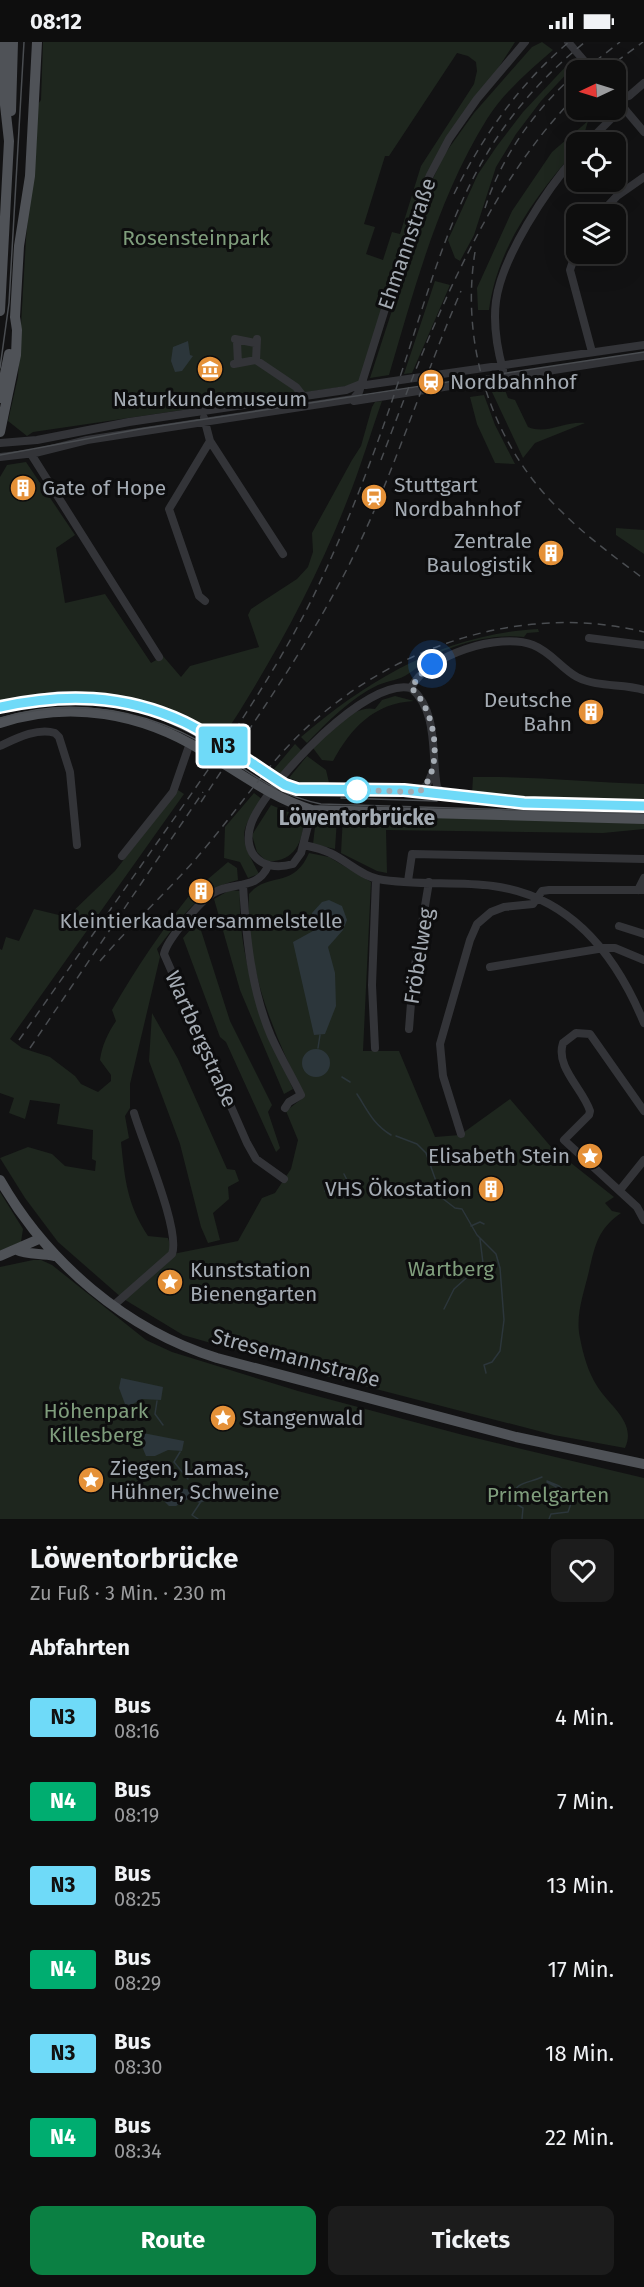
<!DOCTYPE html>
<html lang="de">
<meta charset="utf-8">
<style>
body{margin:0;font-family:"Fira Sans",sans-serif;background:#1c1c1c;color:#f1f3f6;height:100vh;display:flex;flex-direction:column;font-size:22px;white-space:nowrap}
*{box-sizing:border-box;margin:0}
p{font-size:20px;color:#9b9c9e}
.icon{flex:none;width:33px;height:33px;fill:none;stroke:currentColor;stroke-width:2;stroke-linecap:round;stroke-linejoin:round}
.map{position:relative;height:1477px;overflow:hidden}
.panel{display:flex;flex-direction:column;background:#0e0e0e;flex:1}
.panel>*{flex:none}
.badge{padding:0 12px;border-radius:4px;font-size:21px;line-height:39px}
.needle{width:39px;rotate:266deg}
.controls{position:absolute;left:566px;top:18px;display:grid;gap:12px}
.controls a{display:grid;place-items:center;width:60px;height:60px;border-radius:12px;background:#0e0e0e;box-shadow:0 6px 24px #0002,0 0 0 2px #2e2e2e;font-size:30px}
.you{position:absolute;width:30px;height:30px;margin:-15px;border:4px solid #fff;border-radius:50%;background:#1a73e8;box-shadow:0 0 0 9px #1a73e833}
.map>.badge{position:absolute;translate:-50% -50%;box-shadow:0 0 0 3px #fff}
h2{padding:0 30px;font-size:22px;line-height:54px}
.round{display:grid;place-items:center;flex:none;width:63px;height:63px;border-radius:12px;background:#1c1c1c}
.summary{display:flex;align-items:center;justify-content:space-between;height:102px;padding:0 30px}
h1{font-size:28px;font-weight:700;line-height:45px}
.cta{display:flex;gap:12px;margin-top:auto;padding:12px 30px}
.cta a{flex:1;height:69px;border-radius:12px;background:#0b8043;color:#fff;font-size:24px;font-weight:700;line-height:69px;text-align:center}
.cta a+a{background:#1c1c1c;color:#f1f3f6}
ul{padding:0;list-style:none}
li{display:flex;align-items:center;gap:18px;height:84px;padding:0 30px}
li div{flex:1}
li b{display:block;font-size:22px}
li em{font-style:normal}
li .badge{min-width:66px;font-weight:700;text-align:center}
.status{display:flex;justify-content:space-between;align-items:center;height:42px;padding:0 30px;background:#0e0e0e;direction:ltr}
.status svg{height:16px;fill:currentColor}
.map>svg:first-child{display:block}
</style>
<div class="status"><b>08:12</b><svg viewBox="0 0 49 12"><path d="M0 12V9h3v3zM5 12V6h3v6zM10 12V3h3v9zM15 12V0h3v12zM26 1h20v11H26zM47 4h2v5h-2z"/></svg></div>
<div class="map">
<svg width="644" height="1477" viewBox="0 0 644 1477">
<rect width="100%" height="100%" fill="#121213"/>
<path fill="#1e261e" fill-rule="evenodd" d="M43 0H515L430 133 361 342 33 390 27 394 8 379 18 335 26 197 38 62 41 58ZM457 11 468 14 476 20 477 29 474 42 421 124 400 192 392 190 383 218 366 212 375 185 364 182 385 114H389Z
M542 0 553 8C530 28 503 51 487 77 438 156 415 245 389 333L370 336 397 253 424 156 444 113 474 71 532 5Z
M570 20 573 25 541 59 516 92 496 125 474 193 460 219 455 216 448 198 478 132 497 104 523 70Z
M588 79 582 100H576V108C536 153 497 206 489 268H478L477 246 512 169 552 110Z
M435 239 450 243 412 331 404 332Z
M505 348 508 356 515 358 528 385C547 393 565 379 585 381L535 401 523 416 492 350Z
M484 353 495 383 515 422 495 421 477 382 470 355Z
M382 359C370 393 360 427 347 459 315 542 271 621 223 695 155 656 77 637 0 660V435L7 423 26 420 75 493 56 506 65 561 105 552 151 621 163 614 181 635 190 624 259 605 248 573 251 567 297 537 308 525 313 510 312 491 352 418 361 404 372 365 375 360Z
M616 486 644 488V512L616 493Z
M538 587 539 590 527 591 524 595C494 591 452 602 426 618 420 622 415 628 408 632 400 638 387 639 378 643 351 656 327 680 307 701L301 695C370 636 446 592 538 587Z
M395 654 414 659C374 661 351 686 333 719L322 718 313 706C327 693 353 662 375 667L382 658Z
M295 702 302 709 281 732 274 727Z
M307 714 326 728 330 745H314L289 736Z
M473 735C530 734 587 740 644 742V760L522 757 472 752Z
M178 748 184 752 10 997 22 1006 50 1015 75 1034 81 1042 98 1050 111 1039V1033L100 1018C102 1003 108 991 116 979L112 968C136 926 162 888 192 850L202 853 207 848 201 843 228 820 237 826 238 838C197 848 182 876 157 907L160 915 130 1042V1066L125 1074 129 1096 121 1100C125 1138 127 1162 148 1194L168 1196 173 1212 238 1199 262 1156 275 1151 291 1127 298 1098 286 1069 304 1055C274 990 244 926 249 852 268 829 293 848 309 811L329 815 371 840 363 1009H399L435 1095 460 1093 510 1057 552 1106 614 1155 605 1161 612 1169 621 1171C598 1187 595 1203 589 1229 584 1251 575 1273 580 1296 583 1312 588 1330 597 1344 609 1364 637 1380 625 1406L554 1393 318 1332 183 1293 122 1256 58 1200 25 1156 0 1116 28 1105 52 1112 65 1124 95 1129 96 1119 92 1117 93 1088 57 1082 60 1062 30 1058 25 1077 9 1071 14 1056 0 1051V907L2 908 6 895 19 899 34 867 67 875 115 829Z
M254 751 263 758C237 790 240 796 259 832L248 836 240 820 224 816 225 785Z
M271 763 305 777C302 801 294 821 266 819L257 810 252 793Z
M343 774 644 780V787L603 791 386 788 387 831 377 829 341 811Z
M337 777 335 807 313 802 315 785 319 778Z
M230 848 240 849C237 920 265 982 293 1047L284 1052 240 948 214 857Z
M198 879 230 979 272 1063 268 1070 280 1106 276 1110 226 1000 220 995 183 896Z
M152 971 178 1017 227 1127 235 1128 239 1139 228 1145 229 1157 213 1171 220 1198 208 1201 201 1185 180 1102 149 1019Z
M0 1150 23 1187 21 1200 0 1209Z
M33 1218H41L52 1223 146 1298 172 1310 298 1349 463 1393 644 1436V1477H0V1225Z"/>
<path fill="#2c363b" d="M188 299 190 313 193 314 182 329 175 330 171 319 173 305Z
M329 858 342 864 347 878 343 888 328 905 335 931 336 964 325 992 314 993 293 900 313 889 312 871 322 860Z
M302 1021a14 14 0 1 1 28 0a14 14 0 1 1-28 0Z
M121 1336 163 1345 161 1358 142 1357 131 1363 125 1362 119 1346Z
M143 1391 184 1399 182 1409 168 1408 155 1414H146L141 1402Z
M164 1443 207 1451 205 1459 200 1461 188 1457 176 1464H169L162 1457Z"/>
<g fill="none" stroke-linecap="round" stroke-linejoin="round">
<path stroke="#2c363b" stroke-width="1.5" d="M318 1006 320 993
M342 1035 350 1040
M357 1052C368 1069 373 1082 391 1093
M396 1094 417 1102 426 1111 442 1156 455 1166 462 1167 477 1193 496 1212 500 1226 504 1278 500 1309 492 1320 484 1323 486 1331
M325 1149 348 1140 344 1132
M471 1184 480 1180 484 1182
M444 1267 454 1247 483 1221 480 1197
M157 1359 155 1372 163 1383
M180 1410 174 1420 188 1437
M547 1439 559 1444 573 1456 568 1470 551 1472 549 1477
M547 1440 560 1447
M198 1477 192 1473 200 1461
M522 1477 523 1466 510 1458C516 1438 528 1442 542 1435"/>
<path stroke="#333438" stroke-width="8" d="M568 0 592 28
M622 56 629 54 644 41
M623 65 644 90
M588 100 623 65 622 56
M600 172 617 154 644 135
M576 210 570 228 592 310
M235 297 255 301
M237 300 238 321
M256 318 257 297
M234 322 256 318 296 345 303 354
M503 328C497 306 493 282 496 259 502 215 546 148 576 114
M354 359 644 314
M204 376 210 399 169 467 199 554 205 559
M210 399 283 512
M0 401 37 398 129 380 346 348 361 342 366 343 644 303
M31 412 159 615
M0 415 35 411 87 398 353 357 359 350 416 168 430 133 449 97 477 57 525 0
M589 596 644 603
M411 646C427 613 499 590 533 603 551 610 561 626 577 635 598 646 623 641 644 648
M0 704C15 697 38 685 55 691L59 695 70 730 77 803
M419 750 427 743 433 729
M312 768 301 811 293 822C259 832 238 807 254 775 273 737 366 635 411 646 439 670 431 713 437 745L445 753
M304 803C313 805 322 807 330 811 346 818 361 834 378 837 416 844 455 839 493 844 571 854 616 913 644 981
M122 814 173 750 190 701
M268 824C257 849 233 839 213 851 200 860 167 897 164 912L247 1101 256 1117 284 1137
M408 839 412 812 644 817
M243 843C246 894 251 947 271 994 280 1014 291 1033 301 1053L289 1060 285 1066
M638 848 644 836
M619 884 644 892
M490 925 604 906H615L644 918
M409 987 413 935 429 840
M375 1006 372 943 376 837
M644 1069 590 992 576 991 563 1001C555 1025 583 1047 590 1069L589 1073 564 1098 637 1165 644 1178
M461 1092 443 1034 440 1002 470 898 477 882 491 870 504 865 533 862 542 849 549 848H644
M620 1148 644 1118
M114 1263 172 1212C181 1189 142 1099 134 1071"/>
<path stroke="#4f5257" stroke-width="10" d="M11 69 13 0
M0 269 9 99 3 45 4 0
M0 356 9 312
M0 390 16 313 17 288 15 275 19 204 30 134 37 0
M0 665C21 661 42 655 63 654 152 652 214 699 285 743L297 747 404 748 524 761 644 763
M0 681C70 658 141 671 203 709 239 730 272 756 312 768L644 777
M0 1138C47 1220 126 1288 217 1316L516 1395 644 1422
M17 1208C27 1213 43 1211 54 1214
M0 1214 39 1197"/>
<path stroke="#4a4d51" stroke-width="1.5" d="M0 326 9 261 24 0
M0 413 140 387 644 310
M0 676C76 655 149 667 216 709 251 731 279 754 321 762L644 772
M341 756 437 759"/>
<path stroke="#4a4d51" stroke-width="1.5" stroke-dasharray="8 6" stroke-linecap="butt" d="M584 28 620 0
M605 28 643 0
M454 152C482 95 520 41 569 0
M485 166C502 113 535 68 576 31
M475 210C460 304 492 404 562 470 587 495 616 516 644 537
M381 418C427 296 483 147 576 54
M201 760C252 682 307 606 349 523 393 435 422 339 461 249
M100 919C133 880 172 846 205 806 238 767 267 723 304 688 393 604 523 560 644 590
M19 998C68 928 117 858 166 788 218 714 271 639 312 557 347 485 375 411 400 335 445 199 467 96 585 0
M30 1006 203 750"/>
</g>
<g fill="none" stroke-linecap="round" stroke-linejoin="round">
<defs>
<path id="line" d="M0 665C64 651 123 652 184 680 219 697 252 722 285 743L297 747 404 748 524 761 644 764"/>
</defs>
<use href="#line" stroke="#fff" stroke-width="14"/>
<use href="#line" stroke="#6fdaf8" stroke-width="9"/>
<path stroke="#a4abb3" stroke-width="6" stroke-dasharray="0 10.8" d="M357 748 419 750C445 728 436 667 411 646L420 633 432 622"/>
</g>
<defs>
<symbol id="museum-disc" viewBox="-11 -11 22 22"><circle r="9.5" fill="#e59138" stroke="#0d0d0e"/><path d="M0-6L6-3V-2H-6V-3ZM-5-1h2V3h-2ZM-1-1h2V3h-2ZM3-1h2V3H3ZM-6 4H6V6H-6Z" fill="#fff"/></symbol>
<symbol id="station-disc" viewBox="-11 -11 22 22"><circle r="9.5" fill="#e59138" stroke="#0d0d0e"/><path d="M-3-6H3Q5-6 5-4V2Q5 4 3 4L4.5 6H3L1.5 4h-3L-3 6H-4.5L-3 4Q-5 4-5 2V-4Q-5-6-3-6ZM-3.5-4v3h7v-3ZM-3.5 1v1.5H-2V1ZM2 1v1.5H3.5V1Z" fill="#fff"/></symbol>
<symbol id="building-disc" viewBox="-11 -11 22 22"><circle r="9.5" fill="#e59138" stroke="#0d0d0e"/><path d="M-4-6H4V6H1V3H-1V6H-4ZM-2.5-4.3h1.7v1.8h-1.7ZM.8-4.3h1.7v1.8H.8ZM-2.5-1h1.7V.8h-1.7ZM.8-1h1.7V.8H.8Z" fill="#fff"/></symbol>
<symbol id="sight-disc" viewBox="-11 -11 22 22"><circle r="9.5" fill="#e59138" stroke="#0d0d0e"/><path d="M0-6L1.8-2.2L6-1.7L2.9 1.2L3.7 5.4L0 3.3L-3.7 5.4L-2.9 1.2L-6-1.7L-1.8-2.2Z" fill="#fff"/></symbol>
</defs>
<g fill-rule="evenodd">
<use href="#museum-disc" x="195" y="312" width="30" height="30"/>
<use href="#station-disc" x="416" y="325" width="30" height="30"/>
<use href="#building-disc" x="8" y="431" width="30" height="30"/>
<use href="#station-disc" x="359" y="440" width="30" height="30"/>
<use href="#building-disc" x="536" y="496" width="30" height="30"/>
<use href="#building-disc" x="576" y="655" width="30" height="30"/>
<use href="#building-disc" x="186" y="834" width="30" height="30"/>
<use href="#sight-disc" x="575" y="1099" width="30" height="30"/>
<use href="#building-disc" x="476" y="1132" width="30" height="30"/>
<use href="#sight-disc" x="155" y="1225" width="30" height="30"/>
<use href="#sight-disc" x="208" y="1361" width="30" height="30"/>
<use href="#sight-disc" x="76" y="1423" width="30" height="30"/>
</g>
<circle fill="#fff" stroke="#6fdaf8" stroke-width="3" cx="357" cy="748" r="12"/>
<g text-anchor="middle" stroke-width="6" stroke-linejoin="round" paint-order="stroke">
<g font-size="21" fill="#7f9d7c" stroke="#0d0d0e">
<text x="196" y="203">Rosensteinpark</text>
<text x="451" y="1234">Wartberg</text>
<text x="96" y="1376">Höhenpark<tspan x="96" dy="24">Killesberg</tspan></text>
<text x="548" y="1460">Primelgarten</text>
</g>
<g font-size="21" fill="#a4abb3" stroke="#0d0d0e">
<text transform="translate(407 202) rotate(-71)" y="7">Ehmannstraße</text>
<text transform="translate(419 914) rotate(-81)" y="7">Fröbelweg</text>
<text transform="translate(201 997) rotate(66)" y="7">Wartbergstraße</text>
<text transform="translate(296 1316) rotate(15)" y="7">Stresemannstraße</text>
</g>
<g font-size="21" fill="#a4abb3" stroke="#0d0d0e" text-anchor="start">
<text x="450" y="347">Nordbahnhof</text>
<text x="210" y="364" text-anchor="middle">Naturkundemuseum</text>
<text x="394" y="450">Stuttgart<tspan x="394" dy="24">Nordbahnhof</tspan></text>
<text x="42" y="453">Gate of Hope</text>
<text x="532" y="506" text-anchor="end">Zentrale<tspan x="532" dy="24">Baulogistik</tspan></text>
<text x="572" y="665" text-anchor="end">Deutsche<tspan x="572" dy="24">Bahn</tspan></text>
<text x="201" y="886" text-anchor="middle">Kleintierkadaversammelstelle</text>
<text x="570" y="1121" text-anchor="end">Elisabeth Stein</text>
<text x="472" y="1154" text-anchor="end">VHS Ökostation</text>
<text x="190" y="1235">Kunststation<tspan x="190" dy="24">Bienengarten</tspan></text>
<text x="242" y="1383">Stangenwald</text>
<text x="110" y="1433">Ziegen, Lamas,<tspan x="110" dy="24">Hühner, Schweine</tspan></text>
</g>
<g font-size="21" font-weight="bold" fill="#a4abb3" stroke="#0d0d0e">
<text x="357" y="783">Löwentorbrücke</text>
</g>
</g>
</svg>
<div class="controls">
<a><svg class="needle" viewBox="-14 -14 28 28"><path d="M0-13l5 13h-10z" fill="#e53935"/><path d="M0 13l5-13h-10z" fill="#9b9c9e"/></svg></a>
<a><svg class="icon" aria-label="locate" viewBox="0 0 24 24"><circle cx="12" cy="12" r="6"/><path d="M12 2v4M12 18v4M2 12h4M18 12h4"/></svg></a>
<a><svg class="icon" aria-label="layers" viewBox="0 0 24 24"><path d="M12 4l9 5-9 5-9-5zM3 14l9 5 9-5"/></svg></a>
</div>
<div class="you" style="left:432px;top:622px"></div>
<b class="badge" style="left:223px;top:704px;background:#6fdaf8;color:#111">N3</b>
</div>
<section class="panel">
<div class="summary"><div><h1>Löwentorbrücke</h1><p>Zu Fuß · 3 Min. · 230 m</p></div><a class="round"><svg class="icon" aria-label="heart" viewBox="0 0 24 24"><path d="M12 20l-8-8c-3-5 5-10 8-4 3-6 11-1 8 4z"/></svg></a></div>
<h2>Abfahrten</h2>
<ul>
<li><span class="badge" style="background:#6fdaf8;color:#111">N3</span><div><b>Bus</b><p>08:16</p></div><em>4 Min.</em></li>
<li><span class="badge" style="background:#00ad70;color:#fff">N4</span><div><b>Bus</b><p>08:19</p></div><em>7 Min.</em></li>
<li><span class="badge" style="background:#6fdaf8;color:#111">N3</span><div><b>Bus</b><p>08:25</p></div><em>13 Min.</em></li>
<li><span class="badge" style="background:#00ad70;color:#fff">N4</span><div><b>Bus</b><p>08:29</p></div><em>17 Min.</em></li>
<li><span class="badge" style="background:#6fdaf8;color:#111">N3</span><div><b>Bus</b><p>08:30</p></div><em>18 Min.</em></li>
<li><span class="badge" style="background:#00ad70;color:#fff">N4</span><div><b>Bus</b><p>08:34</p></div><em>22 Min.</em></li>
</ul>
<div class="cta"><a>Route</a><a>Tickets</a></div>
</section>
